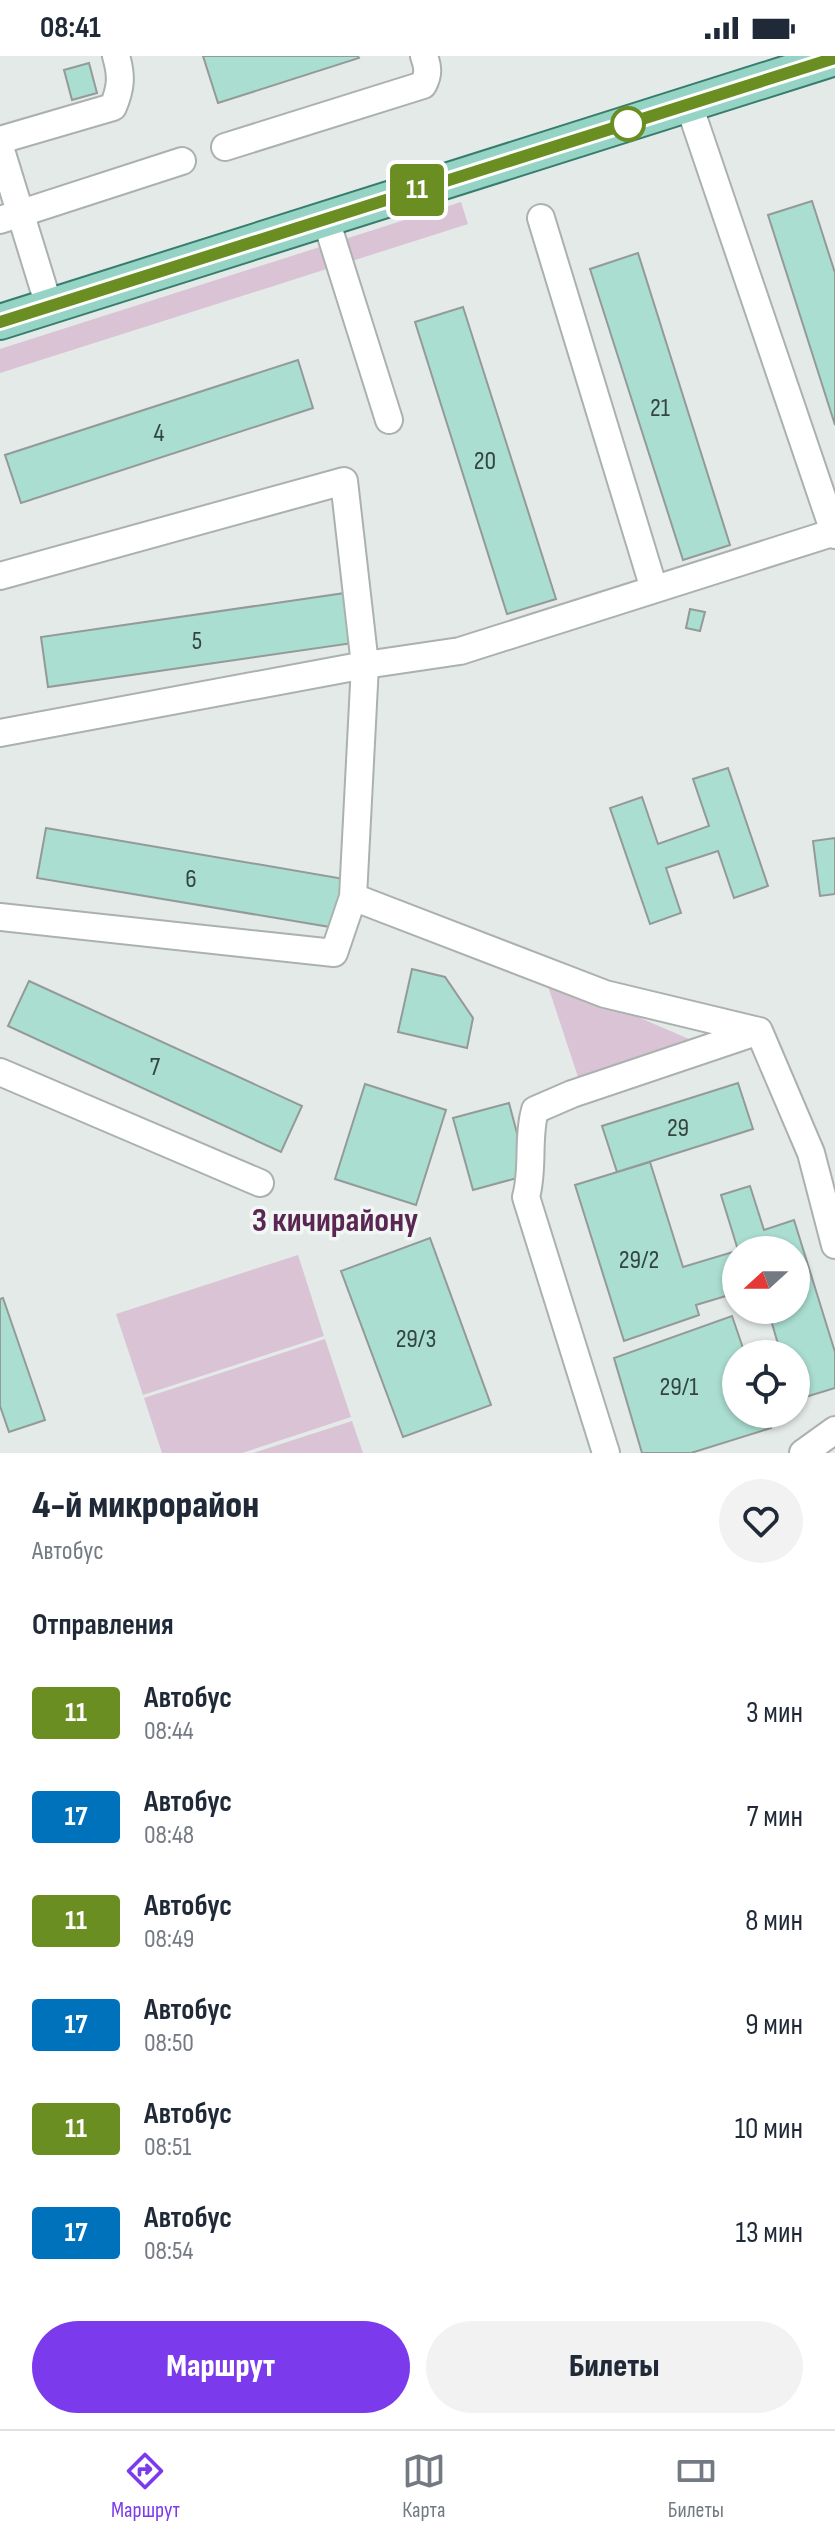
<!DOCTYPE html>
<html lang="ru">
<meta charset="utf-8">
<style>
body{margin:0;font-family:"Sofia Sans Condensed",sans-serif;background:#f2f2f3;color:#1f2937;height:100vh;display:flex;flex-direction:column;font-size:30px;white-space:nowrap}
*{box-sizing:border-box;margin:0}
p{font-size:26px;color:#747a83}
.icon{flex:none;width:44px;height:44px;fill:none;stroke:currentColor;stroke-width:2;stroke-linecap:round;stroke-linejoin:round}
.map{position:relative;height:1397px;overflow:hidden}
.panel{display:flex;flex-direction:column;background:#fff;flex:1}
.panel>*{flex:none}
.badge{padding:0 16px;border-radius:6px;font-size:28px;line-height:52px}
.needle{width:52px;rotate:249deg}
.fabs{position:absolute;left:722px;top:1180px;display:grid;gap:16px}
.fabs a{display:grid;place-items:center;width:88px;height:88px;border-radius:50%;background:#fff;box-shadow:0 2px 6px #0004;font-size:40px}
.map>.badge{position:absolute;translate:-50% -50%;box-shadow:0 0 0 4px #fff}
h2{padding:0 32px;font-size:30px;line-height:72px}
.round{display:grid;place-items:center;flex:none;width:84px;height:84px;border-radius:42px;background:#f2f2f3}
.overview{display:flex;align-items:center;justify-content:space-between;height:136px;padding:0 32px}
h1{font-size:38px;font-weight:800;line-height:60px}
.cta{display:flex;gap:16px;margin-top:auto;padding:16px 32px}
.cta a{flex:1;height:92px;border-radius:48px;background:#7c3aed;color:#fff;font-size:32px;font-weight:800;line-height:92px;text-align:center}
.cta a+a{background:#f2f2f3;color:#1f2937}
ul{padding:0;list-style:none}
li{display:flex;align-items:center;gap:24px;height:104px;padding:0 32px}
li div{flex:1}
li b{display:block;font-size:30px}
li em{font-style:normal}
li .badge{min-width:88px;font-weight:700;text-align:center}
.status{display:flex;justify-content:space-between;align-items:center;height:56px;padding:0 40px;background:#fff;direction:ltr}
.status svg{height:22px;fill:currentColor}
.tab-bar{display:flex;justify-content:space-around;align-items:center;height:112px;border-top:2px solid #e0e1e3;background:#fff;font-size:22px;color:#747a83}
.tab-bar a{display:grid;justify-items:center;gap:4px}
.tab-bar .selected{color:#7c3aed}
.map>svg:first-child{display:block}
</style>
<div class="status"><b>08:41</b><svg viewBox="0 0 49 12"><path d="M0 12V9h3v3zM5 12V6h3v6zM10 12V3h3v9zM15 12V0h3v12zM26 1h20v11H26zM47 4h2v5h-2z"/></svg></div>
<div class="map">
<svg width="835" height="1397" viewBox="0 0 835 1397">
<rect width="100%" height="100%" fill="#e3eae8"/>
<path fill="#dac3d4" d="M461 146 468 168 0 317V293Z
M545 921 696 986 580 1027Z
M298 1199 324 1280 143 1339 116 1258Z
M325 1283 351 1361 242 1397H162L144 1342Z
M352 1365 363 1397H253Z"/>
<path fill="#aaded0" stroke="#949a98" stroke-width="2" d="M203 0H358L359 2 218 47Z
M89 7 97 37 72 44 64 14Z
M812 145 835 217V369L768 159Z
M638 197 730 489 683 504 590 213Z
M463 251 556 543 507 558 415 266Z
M298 304 313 352 21 447 5 399Z
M345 537 353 587 48 631 41 581Z
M690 553 705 556 700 575 686 572Z
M728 712 768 830 734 842 718 795 666 812 681 857 650 868 610 752 642 741 658 788 709 770 693 723Z
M46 772 344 823 336 872 37 822Z
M835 782V838L820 840 813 785Z
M412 913 445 921 473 962 467 992 398 976Z
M29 925 302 1050 281 1096 8 970Z
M738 1027 753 1073 617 1116 602 1070Z
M365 1028 446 1054 416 1149 335 1123Z
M509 1047 528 1119 473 1134 453 1062Z
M650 1106 683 1211 736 1195V1237L696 1249 699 1259 624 1285 575 1129Z
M750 1130 764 1174 794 1164 835 1296V1332L796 1344V1298H781L768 1254H796V1194H738L721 1139Z
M430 1182 491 1349 403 1381 341 1215Z
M3 1242 45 1364 9 1376 0 1350V1243Z
M732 1260 745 1298H736V1358H766L771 1372 691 1397H642L614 1302Z"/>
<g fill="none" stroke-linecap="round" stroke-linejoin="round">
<defs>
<path id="minor" d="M689 49 835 479
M0 84 113 51C121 32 122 20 116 0
M0 91 49 250
M225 91 423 29C429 18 428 11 424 0
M541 162 654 533
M0 164 182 105
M326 164 389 364
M0 520 344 425 365 609 0 677
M0 861 334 897 353 841
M759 975 605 938 353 841 365 609 460 595 835 476
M759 975 811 1097 835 1189
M0 1016 260 1127
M606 1397 526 1141C534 1112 527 1082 535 1054L572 1038 759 975
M803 1397 835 1374"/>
<path id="major" d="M0 266 835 2"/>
</defs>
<use href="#minor" stroke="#abb1af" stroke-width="30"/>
<use href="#major" stroke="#387c6d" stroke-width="38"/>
<use href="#minor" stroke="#fff" stroke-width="26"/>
<use href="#major" stroke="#95d3c5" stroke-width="34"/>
</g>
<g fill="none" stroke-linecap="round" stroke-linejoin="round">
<defs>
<path id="line" d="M0 266 835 2"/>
</defs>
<use href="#line" stroke="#fff" stroke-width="18"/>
<use href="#line" stroke="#6b8e23" stroke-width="12"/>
</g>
<circle fill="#fff" stroke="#6b8e23" stroke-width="4" cx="628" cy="68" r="16"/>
<g text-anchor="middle" stroke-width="7" stroke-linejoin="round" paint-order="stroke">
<g font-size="26" fill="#34443f">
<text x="660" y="360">21</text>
<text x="159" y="385">4</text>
<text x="485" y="413">20</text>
<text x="197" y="593">5</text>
<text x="191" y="831">6</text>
<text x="155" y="1019">7</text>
<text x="678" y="1080">29</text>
<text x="639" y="1212">29/2</text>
<text x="416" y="1291">29/3</text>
<text x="679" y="1339">29/1</text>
</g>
<g font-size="34" font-weight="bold" fill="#5c2652" stroke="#f0f7f5">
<text x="335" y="1175">3 кичирайону</text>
</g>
</g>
</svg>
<div class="fabs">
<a><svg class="needle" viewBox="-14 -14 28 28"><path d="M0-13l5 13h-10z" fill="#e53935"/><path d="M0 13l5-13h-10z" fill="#747a83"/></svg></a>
<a><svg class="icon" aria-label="locate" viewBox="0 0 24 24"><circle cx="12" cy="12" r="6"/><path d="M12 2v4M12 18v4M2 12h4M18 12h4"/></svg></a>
</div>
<b class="badge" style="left:417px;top:134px;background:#6b8e23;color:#fff">11</b>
</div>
<section class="panel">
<div class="overview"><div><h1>4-й микрорайон</h1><p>Автобус</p></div><a class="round"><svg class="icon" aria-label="heart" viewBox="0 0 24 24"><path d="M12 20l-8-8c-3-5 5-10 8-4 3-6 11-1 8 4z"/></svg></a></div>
<h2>Отправления</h2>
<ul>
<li><span class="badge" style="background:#6b8e23;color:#fff">11</span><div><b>Автобус</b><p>08:44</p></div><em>3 мин</em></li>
<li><span class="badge" style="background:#0072bc;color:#fff">17</span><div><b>Автобус</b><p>08:48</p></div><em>7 мин</em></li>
<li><span class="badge" style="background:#6b8e23;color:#fff">11</span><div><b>Автобус</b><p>08:49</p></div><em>8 мин</em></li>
<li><span class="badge" style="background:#0072bc;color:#fff">17</span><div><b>Автобус</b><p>08:50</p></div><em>9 мин</em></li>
<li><span class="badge" style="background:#6b8e23;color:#fff">11</span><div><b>Автобус</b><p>08:51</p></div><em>10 мин</em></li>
<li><span class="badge" style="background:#0072bc;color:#fff">17</span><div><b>Автобус</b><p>08:54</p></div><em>13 мин</em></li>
</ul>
<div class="cta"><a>Маршрут</a><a>Билеты</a></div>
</section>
<nav class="tab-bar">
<a class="selected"><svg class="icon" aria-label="directions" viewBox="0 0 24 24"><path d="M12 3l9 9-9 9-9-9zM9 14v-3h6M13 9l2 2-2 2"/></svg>Маршрут</a>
<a><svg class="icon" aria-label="map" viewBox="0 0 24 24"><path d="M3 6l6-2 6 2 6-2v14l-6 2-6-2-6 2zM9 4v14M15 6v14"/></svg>Карта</a>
<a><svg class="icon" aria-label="tickets" viewBox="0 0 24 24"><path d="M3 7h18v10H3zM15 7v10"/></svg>Билеты</a>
</nav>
